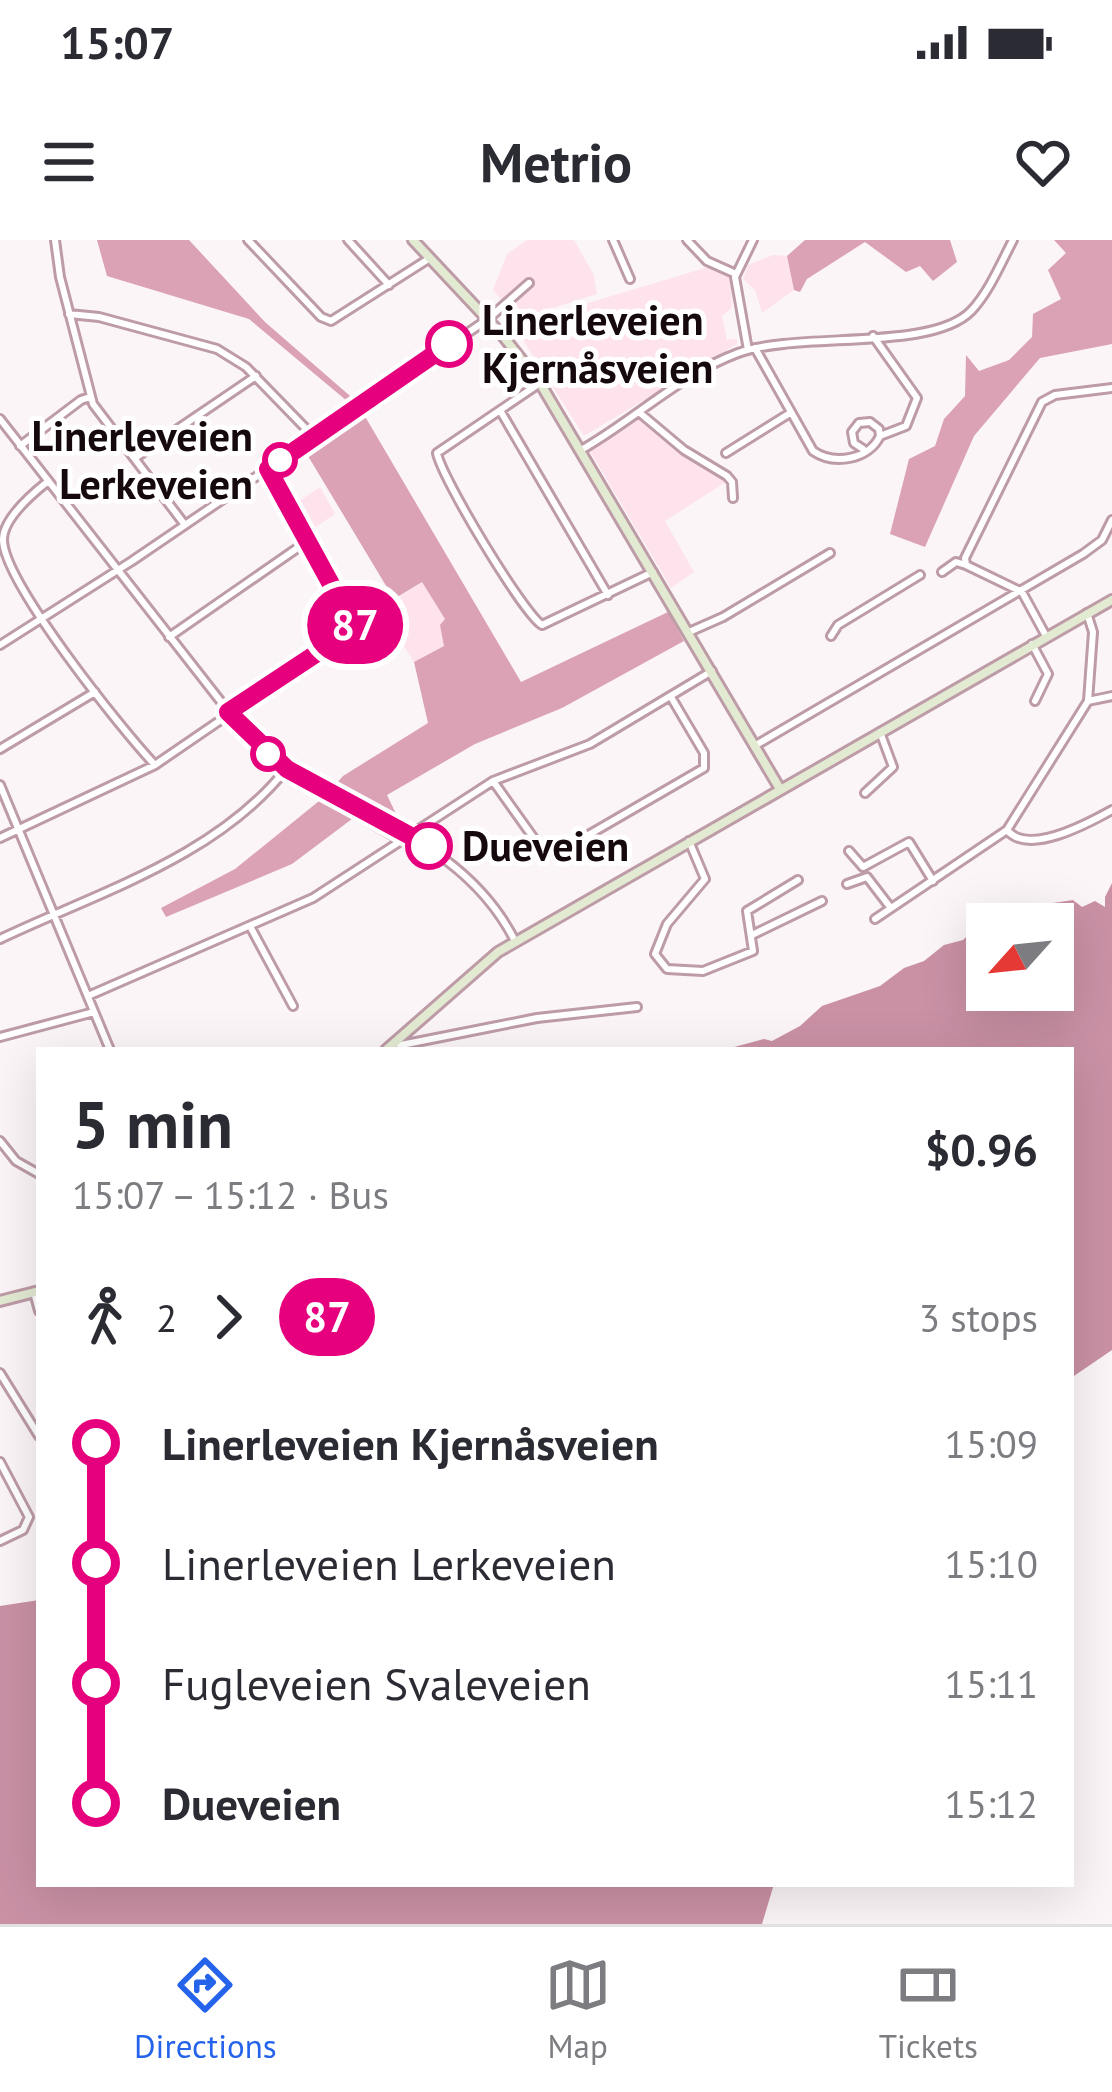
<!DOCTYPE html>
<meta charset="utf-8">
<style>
body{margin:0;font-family:"PT Sans",sans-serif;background:#f7f7f7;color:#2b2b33;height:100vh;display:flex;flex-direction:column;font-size:45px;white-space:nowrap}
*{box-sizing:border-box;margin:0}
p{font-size:39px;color:#7c7c81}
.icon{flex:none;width:66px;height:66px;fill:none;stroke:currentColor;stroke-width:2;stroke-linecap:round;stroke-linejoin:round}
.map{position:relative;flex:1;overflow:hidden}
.details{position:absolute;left:36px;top:807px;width:1038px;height:840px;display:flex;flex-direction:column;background:#fff;border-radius:0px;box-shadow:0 12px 48px #0002}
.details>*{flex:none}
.badge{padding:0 24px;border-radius:39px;font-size:42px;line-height:78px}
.needle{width:78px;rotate:243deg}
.controls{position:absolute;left:966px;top:663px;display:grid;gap:24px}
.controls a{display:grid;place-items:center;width:108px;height:108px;border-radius:0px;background:#fff;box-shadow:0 12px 48px #0002;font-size:60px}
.map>.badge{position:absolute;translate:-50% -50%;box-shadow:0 0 0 6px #fff}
.legs{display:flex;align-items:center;gap:18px;height:132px;padding:0 36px;font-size:39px}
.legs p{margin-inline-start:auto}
.headline{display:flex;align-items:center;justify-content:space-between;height:204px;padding:0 36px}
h1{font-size:66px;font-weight:600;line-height:90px}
ul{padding:0 36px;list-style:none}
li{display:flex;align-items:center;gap:42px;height:120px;font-size:45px}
li i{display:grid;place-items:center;width:18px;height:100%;margin:0 15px;background:currentColor}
li i::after{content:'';width:30px;height:30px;margin:-15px;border:9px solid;border-radius:50%;background:#fff}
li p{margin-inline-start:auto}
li:first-child i{background:linear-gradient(#0000 50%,currentColor 0)}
li:last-child i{background:linear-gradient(currentColor 50%,#0000 0)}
.status{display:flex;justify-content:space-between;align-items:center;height:84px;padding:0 60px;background:#fff;direction:ltr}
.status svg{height:33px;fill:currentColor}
header{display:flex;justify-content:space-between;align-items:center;height:156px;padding:0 36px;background:#fff;font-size:54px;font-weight:600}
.menu{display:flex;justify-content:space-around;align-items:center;height:168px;border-top:3px solid #e1e1e2;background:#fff;font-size:33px;color:#7c7c81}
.menu a{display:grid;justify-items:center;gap:6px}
.menu .current{color:#2563eb}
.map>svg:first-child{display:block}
</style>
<div class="status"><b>15:07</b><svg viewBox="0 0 49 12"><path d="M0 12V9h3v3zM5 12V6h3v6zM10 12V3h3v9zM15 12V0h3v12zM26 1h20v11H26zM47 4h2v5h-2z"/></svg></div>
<header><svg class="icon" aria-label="menu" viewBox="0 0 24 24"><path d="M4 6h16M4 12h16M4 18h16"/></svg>Metrio<svg class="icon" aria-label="heart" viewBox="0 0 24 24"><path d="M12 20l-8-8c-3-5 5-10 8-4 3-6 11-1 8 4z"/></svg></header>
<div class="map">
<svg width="1112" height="1684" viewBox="0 0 1112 1684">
<rect width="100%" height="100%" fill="#fcf5f7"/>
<path fill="#fee3ec" d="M527 0H574L594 35 597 54 518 79 493 50 507 14Z
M773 15 787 16 794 50 762 73 755 50 743 39 748 25Z
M708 27 730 37 732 68 722 76 727 100 737 99V104L584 196 524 102 518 84Z
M641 177 732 238 665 281 694 332 671 348 588 208Z
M320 247 335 274 310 291 295 264Z
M422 342 446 380 444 406 414 422 380 369Z"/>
<path fill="#dba1b5" d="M97 0H189L265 82 357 162 353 166 249 79 107 36Z
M805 0H950L957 22 933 41 920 26 906 32 865 2 807 39 800 52 794 50 787 16Z
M1054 0H1112V104L1040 118 974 196 925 307 890 294 909 219 935 206 944 179 965 156 966 115 979 131 1009 120 1032 97 1033 74 1061 59 1048 30 1066 13Z
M363 173 521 442 668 372 684 401 562 468 475 504 387 555 398 578 413 588 394 603 352 579 292 624 166 677 161 668 235 629 324 557 343 536 428 483 414 422 444 406 440 385 445 379 422 342 394 359 305 211Z"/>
<path fill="#ca91a5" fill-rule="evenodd" d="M1112 643V1110L1071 1138V810H723L764 799 772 801 800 786 822 766 880 746 904 728 924 721 944 705 963 700 976 687 999 676 1014 677 1040 665 1073 660 1082 667 1095 661 1105 667V657ZM987 684H1053V750H987Z
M39 1360V1644H774L762 1684H0V1366Z"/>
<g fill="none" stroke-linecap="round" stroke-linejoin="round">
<defs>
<path id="minor" d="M55 0 60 37 93 164 185 285
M248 0 321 77 331 81 430 18
M348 0 389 45
M613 0 630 39
M687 0 707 21 736 34
M69 74 99 77 217 109 246 127 314 197
M873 96 917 158 906 186 880 196
M755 108 813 211C835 226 869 219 880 196L879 189 870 182 859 183 852 192 854 203 863 209
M748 110 735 37 753 0
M540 143 437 213C441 237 523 373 542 385L653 332
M501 172 608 355
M640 173 684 210 727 236 732 242 733 258
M0 179 243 490C326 574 457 586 515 701
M20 206 81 160 90 157
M581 210C634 180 681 134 738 113 799 91 931 112 971 71 989 52 1001 23 1013 0
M726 213 790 173
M135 218 256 136
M47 242C32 254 3 279 3 300 4 343 122 490 155 525
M942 332 956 322 966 325
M689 392 723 377 830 313
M831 396 838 385 920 335
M1046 396 1022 352 966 325 965 318 1042 162 1055 155 1112 148
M169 397 309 300
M1032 404 1048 434 1035 461
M0 405 132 321 488 79 529 43
M1088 461 1112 456
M756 505 1083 314 1102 300 1112 280
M0 509 95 452
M493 541 540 607 550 613 559 612 704 528V513L671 457
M0 545 110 810
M865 553 893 527 880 492
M1007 590C1028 616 1087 584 1112 570
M0 598 155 525 355 388 268 228
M689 601 705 639 667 684 655 714 667 729 703 731 753 711 747 671 798 640
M849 611 863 627 909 602 933 641
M847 644 867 637 890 667
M875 679 1007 590 1088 461 1093 392 1087 373
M251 688 293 766
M752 695 822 661
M0 699C99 652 217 617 287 528
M88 756 313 658 493 541 590 504 712 431
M0 797 94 772
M396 803 401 805 537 778 637 767
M0 901 16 921 39 934
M34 1052 39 1071
M0 1133 39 1196
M0 1222 29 1277 23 1290 0 1301"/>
<path id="secondary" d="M413 0 503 96 540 143 780 549
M386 810 498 712 1112 360
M0 1061 39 1051"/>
</defs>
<use href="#minor" stroke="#bd9ba7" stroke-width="12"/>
<use href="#secondary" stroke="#bd9ba7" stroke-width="14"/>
<use href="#minor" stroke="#fff" stroke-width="6"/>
<use href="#secondary" stroke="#e3ead2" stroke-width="8"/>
</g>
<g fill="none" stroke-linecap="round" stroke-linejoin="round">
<defs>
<path id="line-1" d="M429 606 287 529 228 472 355 388 268 229 449 104"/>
</defs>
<use href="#line-1" stroke="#fff" stroke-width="27"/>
<use href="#line-1" stroke="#e6007e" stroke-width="18"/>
</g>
<g fill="#fff" stroke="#e6007e" stroke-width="6">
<circle cx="449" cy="104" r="21"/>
<circle cx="280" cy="220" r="15"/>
<circle cx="268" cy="514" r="15"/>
<circle cx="429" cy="606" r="21"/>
</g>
<g text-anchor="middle" stroke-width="10" stroke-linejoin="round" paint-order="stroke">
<g font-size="42" font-weight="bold" fill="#15090e" stroke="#fff" text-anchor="start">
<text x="482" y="95">Linerleveien<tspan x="482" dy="48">Kjernåsveien</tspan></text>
<text x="253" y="211" text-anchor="end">Linerleveien<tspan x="253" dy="48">Lerkeveien</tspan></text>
<text x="462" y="621">Dueveien</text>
</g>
</g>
</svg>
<div class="controls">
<a><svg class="needle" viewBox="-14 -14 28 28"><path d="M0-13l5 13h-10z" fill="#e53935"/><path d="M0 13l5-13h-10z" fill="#7c7c81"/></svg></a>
</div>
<b class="badge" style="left:355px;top:385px;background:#e6007e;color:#fff">87</b>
<section class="details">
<div class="headline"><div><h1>5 min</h1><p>15:07 – 15:12 · Bus</p></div><b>$0.96</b></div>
<div class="legs"><svg class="icon" aria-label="walk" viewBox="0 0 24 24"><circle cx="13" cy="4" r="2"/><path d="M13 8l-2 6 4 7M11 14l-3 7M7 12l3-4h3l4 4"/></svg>2<svg class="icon" aria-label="forward" viewBox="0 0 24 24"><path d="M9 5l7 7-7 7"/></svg><b class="badge" style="background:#e6007e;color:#fff">87</b><p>3 stops</p></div>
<ul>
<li><i style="color:#e6007e"></i><b>Linerleveien Kjernåsveien</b><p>15:09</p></li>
<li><i style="color:#e6007e"></i><span>Linerleveien Lerkeveien</span><p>15:10</p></li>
<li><i style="color:#e6007e"></i><span>Fugleveien Svaleveien</span><p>15:11</p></li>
<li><i style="color:#e6007e"></i><b>Dueveien</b><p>15:12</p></li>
</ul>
</section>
</div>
<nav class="menu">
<a class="current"><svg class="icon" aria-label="directions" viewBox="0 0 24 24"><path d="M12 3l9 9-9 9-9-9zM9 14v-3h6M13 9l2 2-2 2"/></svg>Directions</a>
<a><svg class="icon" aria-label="map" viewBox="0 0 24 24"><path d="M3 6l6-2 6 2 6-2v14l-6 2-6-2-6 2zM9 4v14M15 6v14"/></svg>Map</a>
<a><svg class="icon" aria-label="tickets" viewBox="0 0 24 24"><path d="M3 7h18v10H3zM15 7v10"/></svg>Tickets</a>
</nav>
